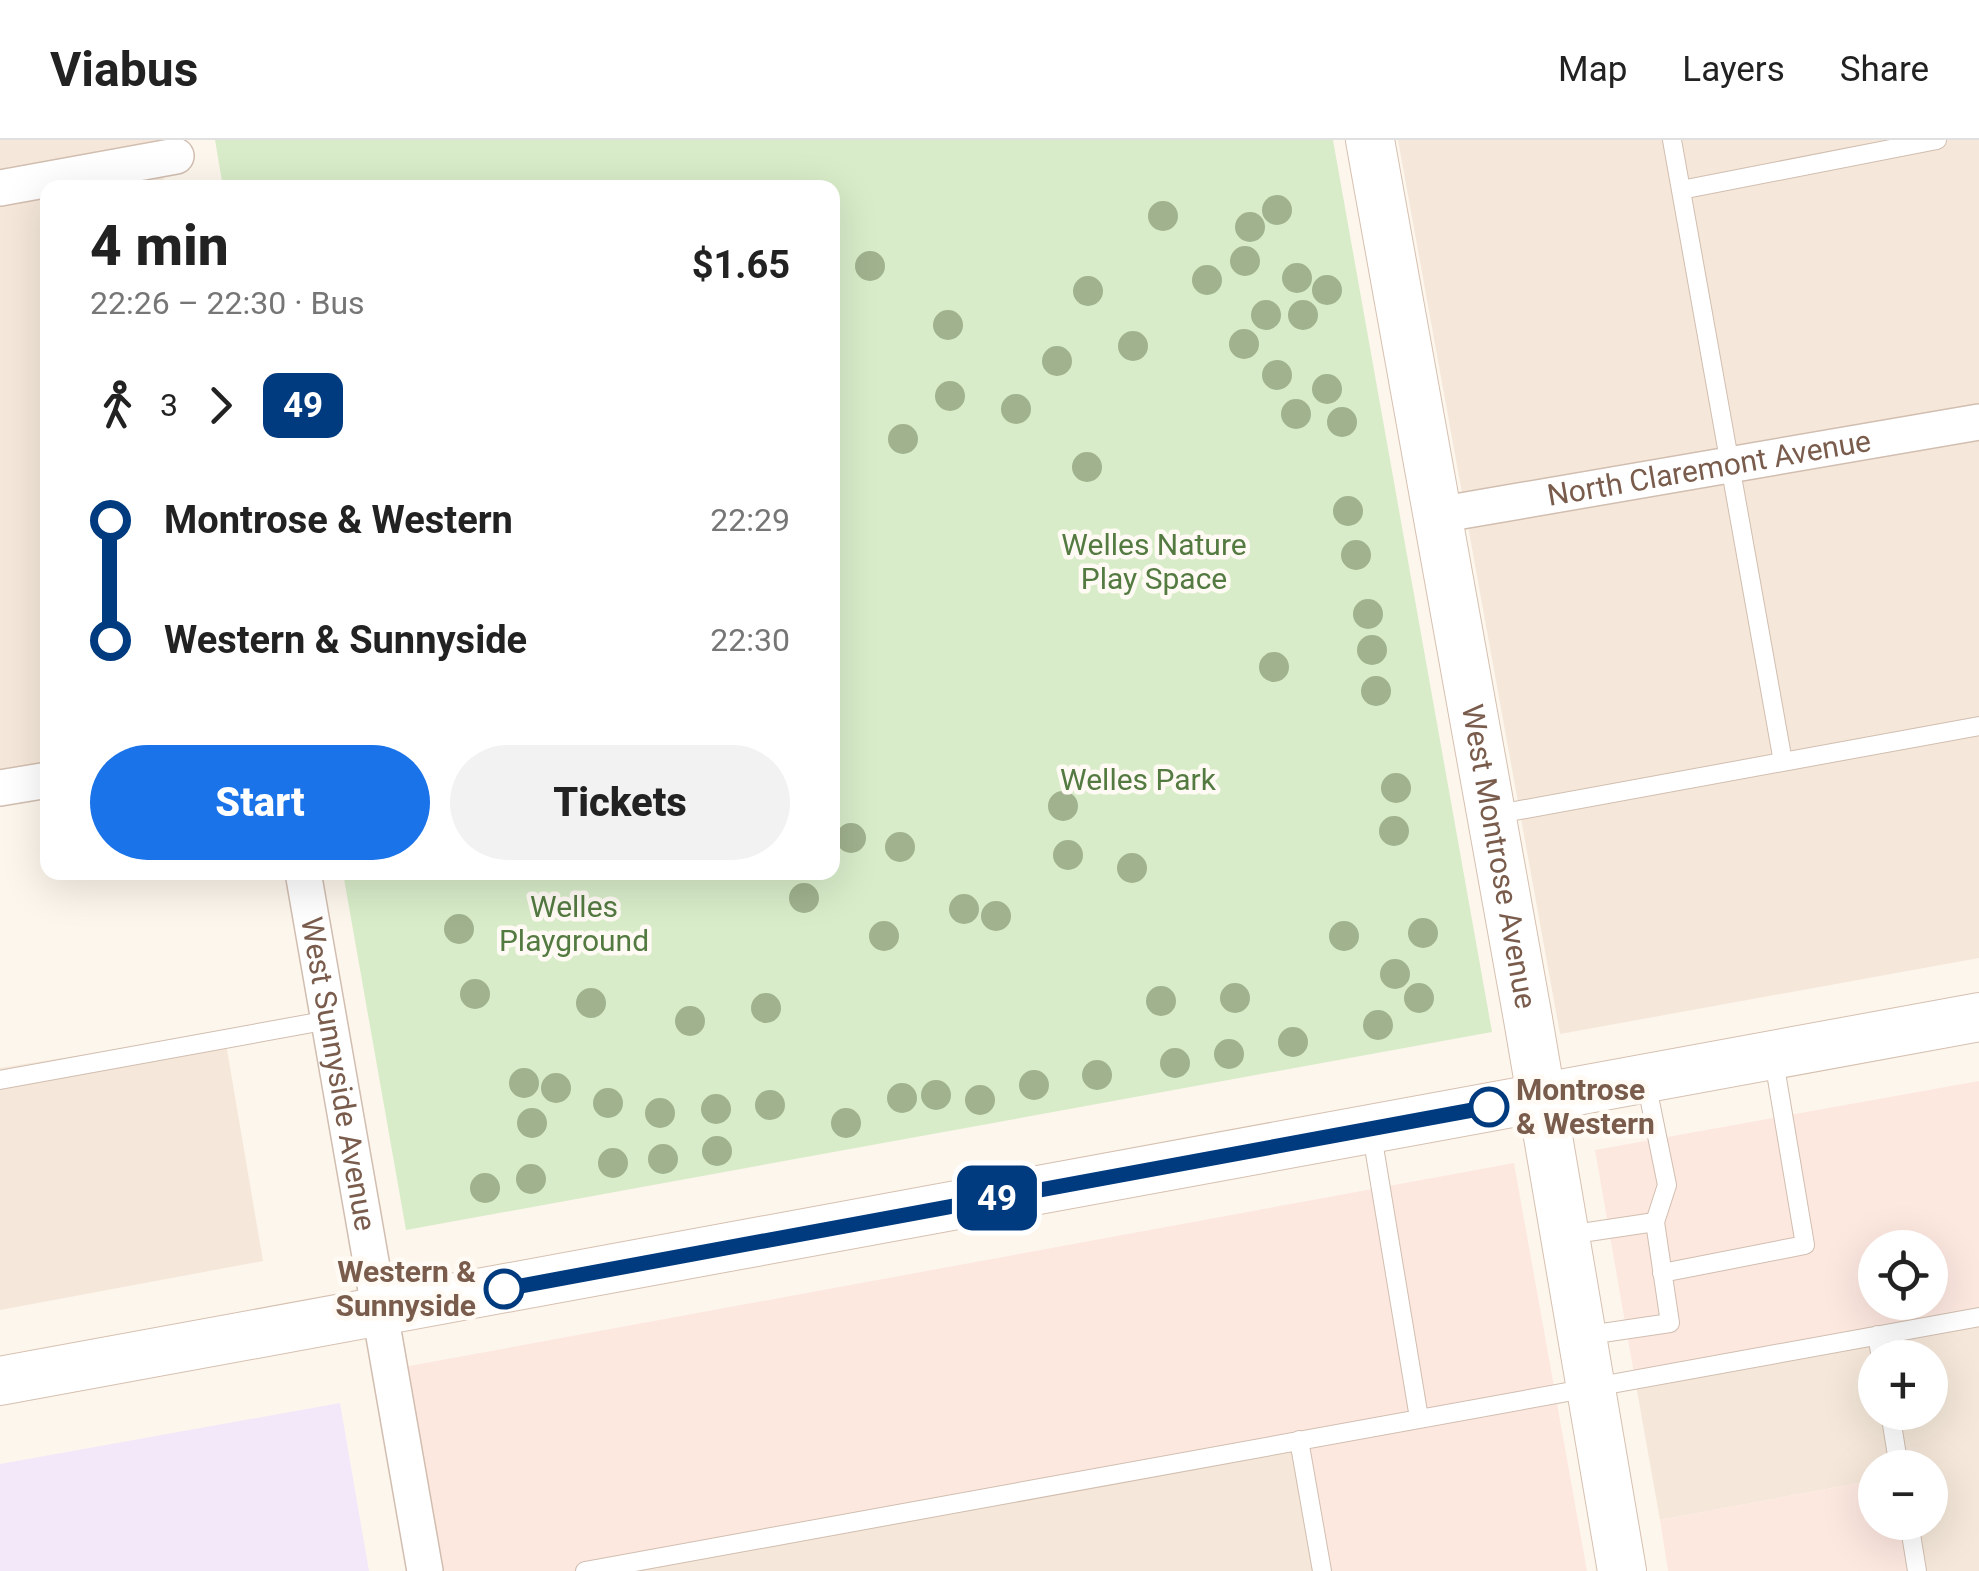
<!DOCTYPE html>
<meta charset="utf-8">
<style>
body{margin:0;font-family:Roboto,sans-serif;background:#f2f2f2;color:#222;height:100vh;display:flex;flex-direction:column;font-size:38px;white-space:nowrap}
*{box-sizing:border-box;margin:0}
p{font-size:32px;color:#767676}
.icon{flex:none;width:55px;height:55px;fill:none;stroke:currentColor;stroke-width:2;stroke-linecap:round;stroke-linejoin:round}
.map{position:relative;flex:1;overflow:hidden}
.details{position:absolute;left:40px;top:40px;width:800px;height:700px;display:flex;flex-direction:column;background:#fff;border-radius:20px;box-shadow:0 10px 40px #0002}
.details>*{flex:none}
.badge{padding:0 20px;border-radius:15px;font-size:35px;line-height:65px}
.fabs{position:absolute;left:1858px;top:1090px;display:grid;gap:20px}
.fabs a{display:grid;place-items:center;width:90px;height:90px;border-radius:50%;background:#fff;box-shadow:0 10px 40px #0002;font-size:50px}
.map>.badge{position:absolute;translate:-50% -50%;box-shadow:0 0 0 5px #fff}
.legs{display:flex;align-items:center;gap:15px;height:110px;padding:0 50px;font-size:32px}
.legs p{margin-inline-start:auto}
.overview{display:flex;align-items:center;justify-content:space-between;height:170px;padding:0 50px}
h1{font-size:55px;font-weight:800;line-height:75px}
.primary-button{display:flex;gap:20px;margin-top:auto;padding:20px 50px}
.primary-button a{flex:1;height:115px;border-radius:60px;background:#1a73e8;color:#fff;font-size:40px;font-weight:800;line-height:115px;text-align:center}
.primary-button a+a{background:#f2f2f2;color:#222}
ul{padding:0 50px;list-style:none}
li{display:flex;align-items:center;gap:35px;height:120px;font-size:38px}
li i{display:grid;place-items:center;width:15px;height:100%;margin:0 12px;background:currentColor}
li i::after{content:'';width:25px;height:25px;margin:-12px;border:8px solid;border-radius:50%;background:#fff}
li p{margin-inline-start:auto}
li:first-child i{background:linear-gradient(#0000 50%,currentColor 0)}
li:last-child i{background:linear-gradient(currentColor 50%,#0000 0)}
header{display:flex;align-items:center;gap:60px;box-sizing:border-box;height:140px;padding:0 50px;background:#fff;border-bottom:2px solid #e0e0e0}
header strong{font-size:48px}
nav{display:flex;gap:55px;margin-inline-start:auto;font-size:35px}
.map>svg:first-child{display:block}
</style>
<header>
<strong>Viabus</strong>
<nav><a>Map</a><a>Layers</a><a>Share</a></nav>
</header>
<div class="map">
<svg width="1979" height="1431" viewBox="0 0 1979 1431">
<rect width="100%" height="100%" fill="#fdf6ec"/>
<path fill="#f5e8da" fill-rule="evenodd" d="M0 0H155L165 47 48 48 47 636 0 644Z
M1398 0H1979V818L1560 894Z
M224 892 263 1121 0 1170V928Z
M1979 1171V1431H1925L1917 1383 1930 1382V1328H1875V1340L1660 1380 1634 1234ZM1875 1218H1930V1272H1875Z
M1307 1296 1330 1431H584Z"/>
<path fill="#fde8e0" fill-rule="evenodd" d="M1979 941V1171L1634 1234 1595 1010ZM1875 1108H1930V1162H1875Z
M1514 1023 1587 1431H1330L1307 1297 584 1431H429L393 1229Z
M1875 1340V1382L1917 1383 1925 1431H1668L1660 1380Z"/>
<path fill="#f3e8fa" d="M340 1263 369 1431H0V1324Z"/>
<path fill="#d8ecc9" d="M215 0H1333L1492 892 406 1090 343 733 832 732V48L223 47Z"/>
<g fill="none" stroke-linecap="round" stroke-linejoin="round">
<defs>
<path id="service" d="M1672 0 1783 622
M1681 50 1937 0
M1493 675 1979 586
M0 940 329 880
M1646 942 1667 1045 1655 1082
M1371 989 1419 1278
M1568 1095 1655 1082 1670 1183 1582 1196
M1662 1133 1805 1105 1773 915
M1877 1195 1881 1218
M1890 1272 1899 1328
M1299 1300 1322 1431
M1909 1382 1917 1431
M585 1431 1979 1177"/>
<g id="minor">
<path d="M0 48 176 16"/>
<path id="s1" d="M1438 375 1979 282"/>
<path d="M0 648 48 640"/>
<path id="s2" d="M303 732 425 1431"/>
</g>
<g id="secondary">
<path id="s3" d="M1370 0 1528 879 1622 1431"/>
<path d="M0 1241 1979 877"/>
</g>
</defs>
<use href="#service" stroke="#d1beb0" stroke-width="20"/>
<use href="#minor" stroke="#d1beb0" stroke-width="38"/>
<use href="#secondary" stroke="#d6c0b0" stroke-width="50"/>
<use href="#service" stroke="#fff" stroke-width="18"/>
<use href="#minor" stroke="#fff" stroke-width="35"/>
<use href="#secondary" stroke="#fff" stroke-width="48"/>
</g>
<g fill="#a0b28e">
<circle cx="1277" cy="70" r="15"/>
<circle cx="1163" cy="76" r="15"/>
<circle cx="1250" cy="87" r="15"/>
<circle cx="1245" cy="121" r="15"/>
<circle cx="870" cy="126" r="15"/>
<circle cx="1297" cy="138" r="15"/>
<circle cx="1207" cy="140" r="15"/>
<circle cx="1327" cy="150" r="15"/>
<circle cx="1088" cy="151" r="15"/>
<circle cx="1266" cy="175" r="15"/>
<circle cx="1303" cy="175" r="15"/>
<circle cx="948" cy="185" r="15"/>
<circle cx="1244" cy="204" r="15"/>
<circle cx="1133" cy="206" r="15"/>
<circle cx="1057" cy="221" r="15"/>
<circle cx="1277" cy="235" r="15"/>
<circle cx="1327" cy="249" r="15"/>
<circle cx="950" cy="256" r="15"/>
<circle cx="1016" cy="269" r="15"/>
<circle cx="1296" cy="274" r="15"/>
<circle cx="1342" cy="282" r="15"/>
<circle cx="903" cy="299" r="15"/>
<circle cx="1087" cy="327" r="15"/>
<circle cx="1348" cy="371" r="15"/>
<circle cx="1356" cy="415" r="15"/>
<circle cx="1368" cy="474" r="15"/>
<circle cx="1372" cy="510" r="15"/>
<circle cx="1274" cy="527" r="15"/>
<circle cx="1376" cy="551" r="15"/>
<circle cx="1396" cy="648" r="15"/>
<circle cx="1063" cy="666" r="15"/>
<circle cx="1394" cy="691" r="15"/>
<circle cx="851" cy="698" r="15"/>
<circle cx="900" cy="707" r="15"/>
<circle cx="1068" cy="715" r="15"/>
<circle cx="1132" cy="728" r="15"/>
<circle cx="804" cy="758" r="15"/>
<circle cx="964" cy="769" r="15"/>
<circle cx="996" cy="776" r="15"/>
<circle cx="459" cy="789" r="15"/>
<circle cx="1423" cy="793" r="15"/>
<circle cx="884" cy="796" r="15"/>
<circle cx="1344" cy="796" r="15"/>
<circle cx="1395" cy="834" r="15"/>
<circle cx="475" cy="854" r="15"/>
<circle cx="1235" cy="858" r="15"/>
<circle cx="1419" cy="858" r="15"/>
<circle cx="1161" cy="861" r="15"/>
<circle cx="591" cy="863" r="15"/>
<circle cx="766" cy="868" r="15"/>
<circle cx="690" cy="881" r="15"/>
<circle cx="1378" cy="885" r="15"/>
<circle cx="1293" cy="902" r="15"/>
<circle cx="1229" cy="914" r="15"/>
<circle cx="1175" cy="923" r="15"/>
<circle cx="1097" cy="935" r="15"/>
<circle cx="524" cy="943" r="15"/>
<circle cx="1034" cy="945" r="15"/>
<circle cx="556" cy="948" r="15"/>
<circle cx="936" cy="955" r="15"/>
<circle cx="902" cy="958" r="15"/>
<circle cx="980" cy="960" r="15"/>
<circle cx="608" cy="963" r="15"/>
<circle cx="770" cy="965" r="15"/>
<circle cx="716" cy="969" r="15"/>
<circle cx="660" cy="973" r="15"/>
<circle cx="532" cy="983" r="15"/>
<circle cx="846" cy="983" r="15"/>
<circle cx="717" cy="1011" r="15"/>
<circle cx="663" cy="1019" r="15"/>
<circle cx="613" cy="1023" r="15"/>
<circle cx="531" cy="1039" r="15"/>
<circle cx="485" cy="1048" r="15"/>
</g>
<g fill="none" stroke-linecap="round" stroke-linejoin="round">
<defs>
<path id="line-1" d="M504 1149 1489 967"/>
</defs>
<use href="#line-1" stroke="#fff" stroke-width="22"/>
<use href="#line-1" stroke="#003b80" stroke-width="15"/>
</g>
<g fill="#fff" stroke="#003b80" stroke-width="5">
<circle cx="1489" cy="967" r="18"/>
<circle cx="504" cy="1149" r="18"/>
</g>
<g text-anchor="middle" stroke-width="9" stroke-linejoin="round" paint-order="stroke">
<g font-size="30" fill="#7a5c4d" stroke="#fffaf3">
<text dy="10" stroke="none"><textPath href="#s1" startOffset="275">North Claremont Avenue</textPath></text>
<text dy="10" stroke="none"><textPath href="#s3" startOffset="728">West Montrose Avenue</textPath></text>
<text dy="10" stroke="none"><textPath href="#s2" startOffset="205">West Sunnyside Avenue</textPath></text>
</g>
<g font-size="30" fill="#537a41" stroke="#fffaf3">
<text x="1154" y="415">Welles Nature<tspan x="1154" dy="34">Play Space</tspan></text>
<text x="1138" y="650">Welles Park</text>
<text x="574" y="777">Welles<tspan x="574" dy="34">Playground</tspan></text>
</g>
<g font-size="30" font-weight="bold" fill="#7a5c4d" stroke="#fffaf3" text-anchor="start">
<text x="1516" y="960">Montrose<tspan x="1516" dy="34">&amp; Western</tspan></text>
<text x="476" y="1142" text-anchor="end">Western &amp;<tspan x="476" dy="34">Sunnyside</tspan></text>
</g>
</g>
</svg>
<div class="fabs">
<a><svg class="icon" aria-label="locate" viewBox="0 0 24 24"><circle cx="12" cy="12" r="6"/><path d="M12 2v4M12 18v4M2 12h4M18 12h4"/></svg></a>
<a>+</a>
<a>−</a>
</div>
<b class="badge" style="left:997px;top:1058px;background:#003b80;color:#fff">49</b>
<section class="details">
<div class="overview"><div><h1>4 min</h1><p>22:26 – 22:30 · Bus</p></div><b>$1.65</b></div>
<div class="legs"><svg class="icon" aria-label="walk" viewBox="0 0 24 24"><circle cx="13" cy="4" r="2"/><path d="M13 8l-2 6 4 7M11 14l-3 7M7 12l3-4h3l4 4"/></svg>3<svg class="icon" aria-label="forward" viewBox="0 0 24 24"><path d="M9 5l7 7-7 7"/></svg><b class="badge" style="background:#003b80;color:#fff">49</b></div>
<ul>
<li><i style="color:#003b80"></i><b>Montrose &amp; Western</b><p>22:29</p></li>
<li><i style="color:#003b80"></i><b>Western &amp; Sunnyside</b><p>22:30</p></li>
</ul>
<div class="primary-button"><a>Start</a><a>Tickets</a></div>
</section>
</div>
